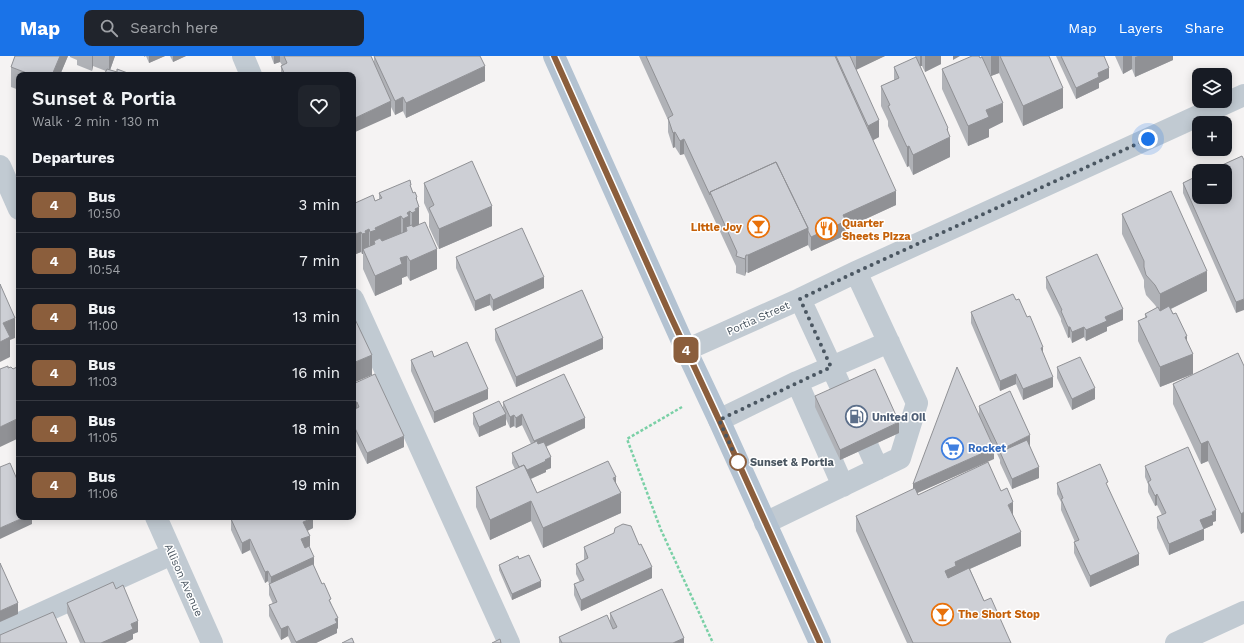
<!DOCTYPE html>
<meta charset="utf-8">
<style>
body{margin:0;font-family:"Work Sans",sans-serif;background:#20242c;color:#f1f3f6;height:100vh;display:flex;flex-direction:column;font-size:15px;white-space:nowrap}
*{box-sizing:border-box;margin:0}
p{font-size:13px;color:#9ea1a6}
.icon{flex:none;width:22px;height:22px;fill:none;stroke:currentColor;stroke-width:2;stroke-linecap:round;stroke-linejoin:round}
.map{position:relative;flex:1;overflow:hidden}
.panel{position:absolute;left:16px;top:16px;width:340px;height:448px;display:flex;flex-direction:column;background:#171b24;border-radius:8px;box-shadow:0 2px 10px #0003}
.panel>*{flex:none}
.badge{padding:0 8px;border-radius:6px;font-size:14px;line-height:26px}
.controls{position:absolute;left:1192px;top:12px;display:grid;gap:8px}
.controls a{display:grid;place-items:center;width:40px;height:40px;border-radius:8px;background:#171b24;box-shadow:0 2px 10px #0003;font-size:20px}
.you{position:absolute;width:20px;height:20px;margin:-10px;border:3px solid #fff;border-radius:50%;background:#1a73e8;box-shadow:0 0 0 6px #1a73e833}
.map>.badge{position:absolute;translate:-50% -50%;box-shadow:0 0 0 2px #fff}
h2{padding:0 16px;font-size:15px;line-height:36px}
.round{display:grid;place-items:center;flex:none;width:42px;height:42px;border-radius:8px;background:#20242c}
.head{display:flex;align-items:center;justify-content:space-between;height:68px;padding:0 16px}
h1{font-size:19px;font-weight:600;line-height:30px}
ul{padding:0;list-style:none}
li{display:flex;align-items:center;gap:12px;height:56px;padding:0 16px;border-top:1px solid #363941}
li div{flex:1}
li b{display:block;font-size:15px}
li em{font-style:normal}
li .badge{min-width:44px;font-weight:700;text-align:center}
header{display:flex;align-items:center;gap:24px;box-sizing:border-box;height:56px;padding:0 20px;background:#1a73e8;color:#fff}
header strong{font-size:19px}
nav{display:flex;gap:22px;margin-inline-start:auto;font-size:14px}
.search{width:280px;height:36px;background:#20242c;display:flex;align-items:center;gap:10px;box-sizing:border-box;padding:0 14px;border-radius:8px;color:#9ea1a6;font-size:15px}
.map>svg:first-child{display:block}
</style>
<header>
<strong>Map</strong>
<div class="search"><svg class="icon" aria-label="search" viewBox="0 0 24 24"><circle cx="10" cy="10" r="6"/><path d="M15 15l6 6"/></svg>Search here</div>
<nav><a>Map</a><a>Layers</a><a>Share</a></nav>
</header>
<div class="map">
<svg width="1244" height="587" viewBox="0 0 1244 587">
<rect width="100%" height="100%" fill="#f5f3f3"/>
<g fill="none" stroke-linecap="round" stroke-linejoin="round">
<path stroke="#7ad0a6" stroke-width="2.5" stroke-dasharray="3 2" stroke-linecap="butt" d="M682 351 627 383 661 474 713 587"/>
<path stroke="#c1cad2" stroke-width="22" d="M243 0 251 19
M0 110 19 153
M353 243 509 587
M800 243 844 338
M686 294 800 243 856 216 1244 39
M719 364 797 326
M868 391 878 413
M843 430 797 326 889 286
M156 461 212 587
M765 467 900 402 917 347 856 216
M0 576 172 498
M1176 587 1244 556"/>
<path stroke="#b3c2d1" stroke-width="22" d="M554 0 686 294 719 364 820 587"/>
</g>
<path fill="#b0b2b7" d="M15 0H68L60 19H19V34L11 31V11Z
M70 0H115L110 14 117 16 133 19 106 15 93 10 92 15 77 9V4L70 1Z
M144 0H165L149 7 146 0 144 1Z
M170 0H186L173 6Z
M271 0H371L374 8V0L485 25 406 62 403 55 395 59 391 51V60L353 19H281V10L282 9 280 6 274 8Z
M639 0H885L856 13 879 81 873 84 896 149 846 172V179L811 195 808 189 748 217 746 216 745 220 736 217V210L684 98 680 99 675 91 673 92 668 76V64Z
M915 0H941V8L925 16 922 10H920L948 77 950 101 913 119 909 110 907 111 888 70V65L881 50V30L894 24V11L917 3Z
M981 0H1049L1063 52 1023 70 999 17 991 20Z
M1056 0H1104L1109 22 1099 27V32L1076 43Z
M1115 0H1173V4L1135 21 1132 13 1123 18Z
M942 13 1003 66 989 73V81L968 90 942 33Z
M1242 100 1236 257 1183 137V127Z
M424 127 492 170 439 193 429 171V158L424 147Z
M411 132 417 145 419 168 437 213 410 225 407 220 402 222V228L375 240 363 213V198H362L361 196 356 198 353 191V148L375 145 379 143V137Z
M1122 158 1207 235 1171 253 1187 286 1193 318 1160 331 1138 285V265L1145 262V258L1157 252 1155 249 1146 239 1144 231V224L1122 178Z
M456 201 544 232 493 255 490 249 475 255 456 212Z
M1046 221 1123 264 1107 271V275L1086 285 1084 281 1072 287 1070 281 1068 282 1061 265V263L1046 232Z
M1016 244 1043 298 1053 331 1023 344 1016 328 1000 335 971 267V256Z
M495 273 603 293 516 331 495 284Z
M434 301 488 343 434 367 411 315V304Z
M1244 310V476L1241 478 1208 405 1201 408 1173 348V328Z
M1057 311 1095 343 1072 354 1057 322Z
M353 328 404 391 367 408 353 379Z
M815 340 899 377 840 404 815 351Z
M503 346 585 372 546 391 551 412 546 414V416L531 423 537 437 616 426 621 457 543 492 531 465 490 484 476 451V431L515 413 512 407V397L531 388 522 369 516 372 514 370 510 372 506 363V369L479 381 473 368V357L503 352Z
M979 350 1030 390H1029L1039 422 1012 433 1000 407V404L979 360Z
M994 403 917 437 918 439 1013 460 1021 490 970 513 984 545 1011 587H907L856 475V460Z
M1145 410 1216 465 1213 466V469L1204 473V484L1169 499 1157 472V461L1162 459 1157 449 1155 450 1148 436V428L1145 421Z
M1057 427 1108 432 1139 509 1090 531 1074 497V486H1075L1061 454V446L1057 438Z
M231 463 313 472 307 475 310 490H309L314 511 331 547 338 572 337 573V577L316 587H291L288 580 281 584 269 560V549L273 548 269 539V528L268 525 265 527 250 494 242 498 231 474Z
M614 477 652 522 581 555 574 539V528L580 526 576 518V508L584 504V491Z
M519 503 541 531 512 544 499 514V509Z
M116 533 138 576 133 578V583L125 587H80L67 557V547Z
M610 557 684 587H559V581L610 567Z"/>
<path fill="#909195" d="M60 0H68L60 19H52Z
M92 0H93V10L92 15Z
M109 0H115L109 17Z
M149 0H165L149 7Z
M173 0H186L173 6Z
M274 0H280V6L274 8Z
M856 0H885L856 14Z
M920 0H922V10H920Z
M925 0H941V8L925 16Z
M953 0H960L953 4Z
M992 0H999V17L991 20V0Z
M1123 0H1132V13L1123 18Z
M1138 0H1173V4L1135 21V1Z
M485 10V25L406 62V47Z
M1109 12V22L1099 27V32L1076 43V32L1098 17Z
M1063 32V52L1023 70V50Z
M403 41V55L395 59V45Z
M391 45V60L353 77V63Z
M1003 47V66L989 73V81L968 90V70L986 54Z
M879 64V81L868 87V70Z
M948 72V82L950 81V101L913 119V99Z
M675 76V91L673 92V77Z
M684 83V98L680 99V85Z
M909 90V110L907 111V91Z
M896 135V149L846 172V179L811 195V181L843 159Z
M417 141V152L419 151V171L412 177V157L416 142Z
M492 150V170L439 193V173Z
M410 155V175H407L406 171V181L403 183V163L407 157Z
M401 160V180L375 188 374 185V195L370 196V176L375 172Z
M808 172V189L748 217V199Z
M369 173V193H363V198H362V178L365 175Z
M361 176V196L356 198V178Z
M437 193V213L410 225V205Z
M746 199V216L745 220V203Z
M407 200V220L402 222V228L375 240V220L400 202Z
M1207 215V235L1160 258V238Z
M544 221V232L493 255V244Z
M490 238V249L475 255V245Z
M1244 243V254L1236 257V246Z
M1123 253V264L1107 271V275L1086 285V274L1105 261Z
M15 262V282L10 284V301L0 306V286L3 267Z
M1068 271H1070V281L1068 282Z
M1084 271V281L1072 287V276Z
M1187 280V300L1193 298V318L1160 331V311L1185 281Z
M603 282V293L516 331V321Z
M1043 291V302L1041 292Z
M372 299V319L353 327V307Z
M1016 318V328L1000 335V325Z
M1053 321V331L1023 344V333Z
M1095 332V343L1072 354V343Z
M488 333V343L434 367V356Z
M357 346V356L353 358V347Z
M506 358V369L479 381V371Z
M522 358V369L516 372V362Z
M514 359V370L510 372V361Z
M19 362V382L0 391V371Z
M585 362V372L534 396V385Z
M899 366V377L840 404V394Z
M1030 379V390L1003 403 1000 396V404V394Z
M404 380V391L367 408V397Z
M1208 385V405L1201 408V388Z
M994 392V403L913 439V428Z
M551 401V412L546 414V416L521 427V416Z
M1039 411V422L1012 433V423Z
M616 421V439L621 437V457L543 492V472Z
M1157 438V449L1155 450V440Z
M531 445V465L490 484V464Z
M1013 446V461L1008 449Z
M1216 454V465L1213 466V469L1204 473V484L1169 499V488L1200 464 1212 456Z
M1244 456V476L1241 478V458Z
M25 461H32V468L0 483V472Z
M313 462V472L303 477V466Z
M1021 476V490L956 519 945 529V515L955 506Z
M310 480V490L301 494V483Z
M250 483V494L242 498V487Z
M1139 498V509L1090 531V520Z
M314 501V511L271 531V521Z
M652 511V522L581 555V544Z
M268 515V525L265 527V516Z
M541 525V531L512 544V538Z
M18 547V558L0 566V555Z
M338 562V572L337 573V577L316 587H296V586Z
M138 565V576L133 578V583L125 587H101L131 568Z
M288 570V580L281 584V573Z
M684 582V587H673Z"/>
<path fill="#cdcfd5" stroke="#909195" d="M15 0H60L52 19H32L11 11Z
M284 0H371L391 45 353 63V19H285L281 10 287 7Z
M374 0H480L485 10 406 47 403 41 395 45Z
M646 0H835L896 135 843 159 846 165 811 181 808 175V172L776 106 710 136V139L684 83 680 85 675 76 673 77 668 62 673 59Z
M836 0H850L879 64 868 70Z
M972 0H979L980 2 982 1 1003 47 986 54 989 61 968 70 942 13Z
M1000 0H1049L1063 32 1023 50Z
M1061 0H1104L1109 12 1098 17 1099 21 1076 32Z
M916 1 948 72 947 73 950 81 913 99 909 90 907 91 888 50 890 49 881 30 899 22 894 11Z
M107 13 117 16V13L133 19H104Z
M1242 100 1244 104V243L1236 246 1183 127 1199 119V141H1225V115H1209Z
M472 105 492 150 439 173 429 152 434 149 424 127Z
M776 106 808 172 748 199H746L745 203 736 200 737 196 710 136Z
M410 124 411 129H410L413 137 415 136 417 141 416 142 419 151 415 153 416 155 412 157 410 155 407 157 409 160 403 163 401 160 375 172 376 174 370 176 369 173 365 175 366 177 362 178 361 176 356 178 353 171V148L373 139 375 145 382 142 379 137Z
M1171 135 1207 215 1160 238 1155 229 1146 219 1144 211V205L1122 158Z
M425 166 437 193 410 205 407 200 400 202 402 208 375 220 363 193 375 188 374 185 380 182 382 185 407 175 406 171 412 169 413 171Z
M522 172 544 221 493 244 490 238 475 245 456 201Z
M1097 198 1123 253 1105 261 1107 265 1086 274 1084 271 1072 276 1070 271H1068L1061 255 1062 254 1046 221Z
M0 228 15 262 3 267 10 281 0 286Z
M582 234 603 282 516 321 495 273Z
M1013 238 1016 244 1019 243 1027 261 1030 260 1043 291 1041 292 1053 321 1023 333 1016 318 1000 325 971 256Z
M1169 250 1173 258 1176 257 1187 280 1185 281 1193 298 1160 311 1138 265 1147 261 1145 258 1158 251 1160 255Z
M353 259 372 299 353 307Z
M467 286 488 333 434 356 411 304 432 295 434 301Z
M1238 297 1244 310V456L1241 458 1208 385 1201 388 1173 328Z
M1080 301 1095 332 1072 343 1057 311Z
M8 310V312L11 311 13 313 19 310V362L0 371V313Z
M957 311 994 392 913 428Z
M875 313 899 366 840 394 815 340Z
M375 318 404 380 367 397 353 368V354L359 351 357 346 353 347V328Z
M564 318 585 362 534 385 522 358 516 362 514 359 510 361 503 346Z
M1010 335 1030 379 1000 394 979 350Z
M499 345 506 358 479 371 473 357Z
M1027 384 1039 411 1012 423 1000 396Z
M537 385 538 388 544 386 551 401 545 404 546 405 527 414 524 409 519 411 512 397Z
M1188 391 1216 454 1212 456 1213 459 1200 464 1204 473 1169 488 1157 461 1166 457 1157 438 1155 440 1148 426 1151 424 1145 410Z
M608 405 616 421 613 422 621 437 543 472 531 445 490 464 476 431 524 409 537 437Z
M988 406 1001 435 1007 432 1013 446 1008 449 1021 476 955 506 956 510 945 515 948 522 969 512 984 545 991 542 1011 587H913L856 460 915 432 918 439Z
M10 407 19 428V461H25L0 472V411Z
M1100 408 1108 426 1106 427 1139 498 1090 520 1074 486 1079 484 1061 443 1063 442 1057 427Z
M236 461H313V462L303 466 310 480 301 483 305 492 309 490 314 501 271 521 268 515 265 516 250 483 242 487 231 463Z
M623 468 631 470 639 489 641 488 652 511 581 544 574 528 584 524 576 508 588 502 584 491 614 477 615 472Z
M529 499 541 525 512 538 499 509 518 500 519 503Z
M0 507 18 547 0 555Z
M313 508 322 528 324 527 331 543 329 544 338 562 335 563 337 567 296 586 288 570 281 573 269 549 277 546 269 528Z
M113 526 116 533 123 529 138 565 131 568 133 573 101 587H85L67 547Z
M662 533 684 582 673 587H562L559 581 607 559 613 573 617 571 610 557Z
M53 556 67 587H0V579Z
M352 582 354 587H342Z
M500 583 501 587H492Z"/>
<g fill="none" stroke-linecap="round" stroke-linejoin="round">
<defs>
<path id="line" d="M554 0 671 261 719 364 820 587"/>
</defs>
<use href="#line" stroke="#fff" stroke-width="9"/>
<use href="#line" stroke="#8b5e3c" stroke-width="6"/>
<path stroke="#4a5661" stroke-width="4" stroke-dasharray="0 7.2" d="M738 406 719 364 831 311 800 243 856 216 1148 83"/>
</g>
<defs>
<symbol id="bar-ring" viewBox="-11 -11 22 22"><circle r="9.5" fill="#fff" stroke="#e8710a" stroke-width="1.5"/><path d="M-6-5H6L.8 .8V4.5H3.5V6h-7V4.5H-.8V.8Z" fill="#e8710a"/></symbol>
<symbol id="restaurant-ring" viewBox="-11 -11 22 22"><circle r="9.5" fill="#fff" stroke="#e8710a" stroke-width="1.5"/><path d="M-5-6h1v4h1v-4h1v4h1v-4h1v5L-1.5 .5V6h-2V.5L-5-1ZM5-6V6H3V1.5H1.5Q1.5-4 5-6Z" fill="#e8710a"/></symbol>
<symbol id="fuel-ring" viewBox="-11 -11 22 22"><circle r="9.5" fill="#fff" stroke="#5c6f8a" stroke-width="1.5"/><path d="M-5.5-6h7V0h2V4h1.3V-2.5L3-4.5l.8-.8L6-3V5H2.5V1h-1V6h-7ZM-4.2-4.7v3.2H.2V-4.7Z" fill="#5c6f8a"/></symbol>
<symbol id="supermarket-ring" viewBox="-11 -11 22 22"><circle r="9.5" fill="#fff" stroke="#3f7fe0" stroke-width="1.5"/><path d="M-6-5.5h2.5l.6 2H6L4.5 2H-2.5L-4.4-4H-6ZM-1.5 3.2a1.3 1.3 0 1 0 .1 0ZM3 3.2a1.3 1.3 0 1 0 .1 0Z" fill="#3f7fe0"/></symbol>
</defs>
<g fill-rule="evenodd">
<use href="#bar-ring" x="746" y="158" width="25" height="25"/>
<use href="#restaurant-ring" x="814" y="160" width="25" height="25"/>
<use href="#fuel-ring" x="844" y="348" width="25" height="25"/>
<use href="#supermarket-ring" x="940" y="380" width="25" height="25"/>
<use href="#bar-ring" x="930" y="546" width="25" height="25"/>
</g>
<circle fill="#fff" stroke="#8b5e3c" stroke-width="2" cx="738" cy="406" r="8"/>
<g text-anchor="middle" stroke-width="3" stroke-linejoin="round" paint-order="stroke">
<g font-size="11" font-weight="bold" fill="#c56008" stroke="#fff" text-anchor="start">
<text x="842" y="171">Quarter<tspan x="842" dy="13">Sheets Pizza</tspan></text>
<text x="742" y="175" text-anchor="end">Little Joy</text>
<text x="958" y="562">The Short Stop</text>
</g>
<g font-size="11" fill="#4a5661" stroke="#fff">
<text transform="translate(758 262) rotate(-24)" y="4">Portia Street</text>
<text transform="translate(184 524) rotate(66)" y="4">Allison Avenue</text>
</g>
<g font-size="11" font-weight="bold" fill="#4e5e75" stroke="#fff" text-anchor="start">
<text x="872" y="365">United Oil</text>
</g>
<g font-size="11" font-weight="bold" fill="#366cbe" stroke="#fff" text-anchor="start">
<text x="968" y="396">Rocket</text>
</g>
<g font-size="11" font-weight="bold" fill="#4a5661" stroke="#fff" text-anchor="start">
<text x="750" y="410">Sunset &amp; Portia</text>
</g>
</g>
</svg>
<div class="controls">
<a><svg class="icon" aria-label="layers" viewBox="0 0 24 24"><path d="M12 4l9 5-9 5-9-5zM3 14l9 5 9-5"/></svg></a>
<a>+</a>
<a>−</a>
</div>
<div class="you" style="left:1148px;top:83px"></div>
<b class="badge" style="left:686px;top:294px;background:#8b5e3c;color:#fff">4</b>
<section class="panel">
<div class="head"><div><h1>Sunset &amp; Portia</h1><p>Walk · 2 min · 130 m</p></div><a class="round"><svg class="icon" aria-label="heart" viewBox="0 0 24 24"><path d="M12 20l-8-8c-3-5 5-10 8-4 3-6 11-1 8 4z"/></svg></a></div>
<h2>Departures</h2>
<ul>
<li><span class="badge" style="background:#8b5e3c;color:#fff">4</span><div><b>Bus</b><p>10:50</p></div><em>3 min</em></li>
<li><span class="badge" style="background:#8b5e3c;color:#fff">4</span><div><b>Bus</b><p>10:54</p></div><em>7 min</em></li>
<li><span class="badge" style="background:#8b5e3c;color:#fff">4</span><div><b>Bus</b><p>11:00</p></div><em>13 min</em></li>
<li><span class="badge" style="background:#8b5e3c;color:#fff">4</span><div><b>Bus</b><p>11:03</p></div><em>16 min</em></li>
<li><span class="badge" style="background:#8b5e3c;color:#fff">4</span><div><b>Bus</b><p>11:05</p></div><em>18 min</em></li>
<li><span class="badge" style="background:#8b5e3c;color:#fff">4</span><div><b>Bus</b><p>11:06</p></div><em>19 min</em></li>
</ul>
</section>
</div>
